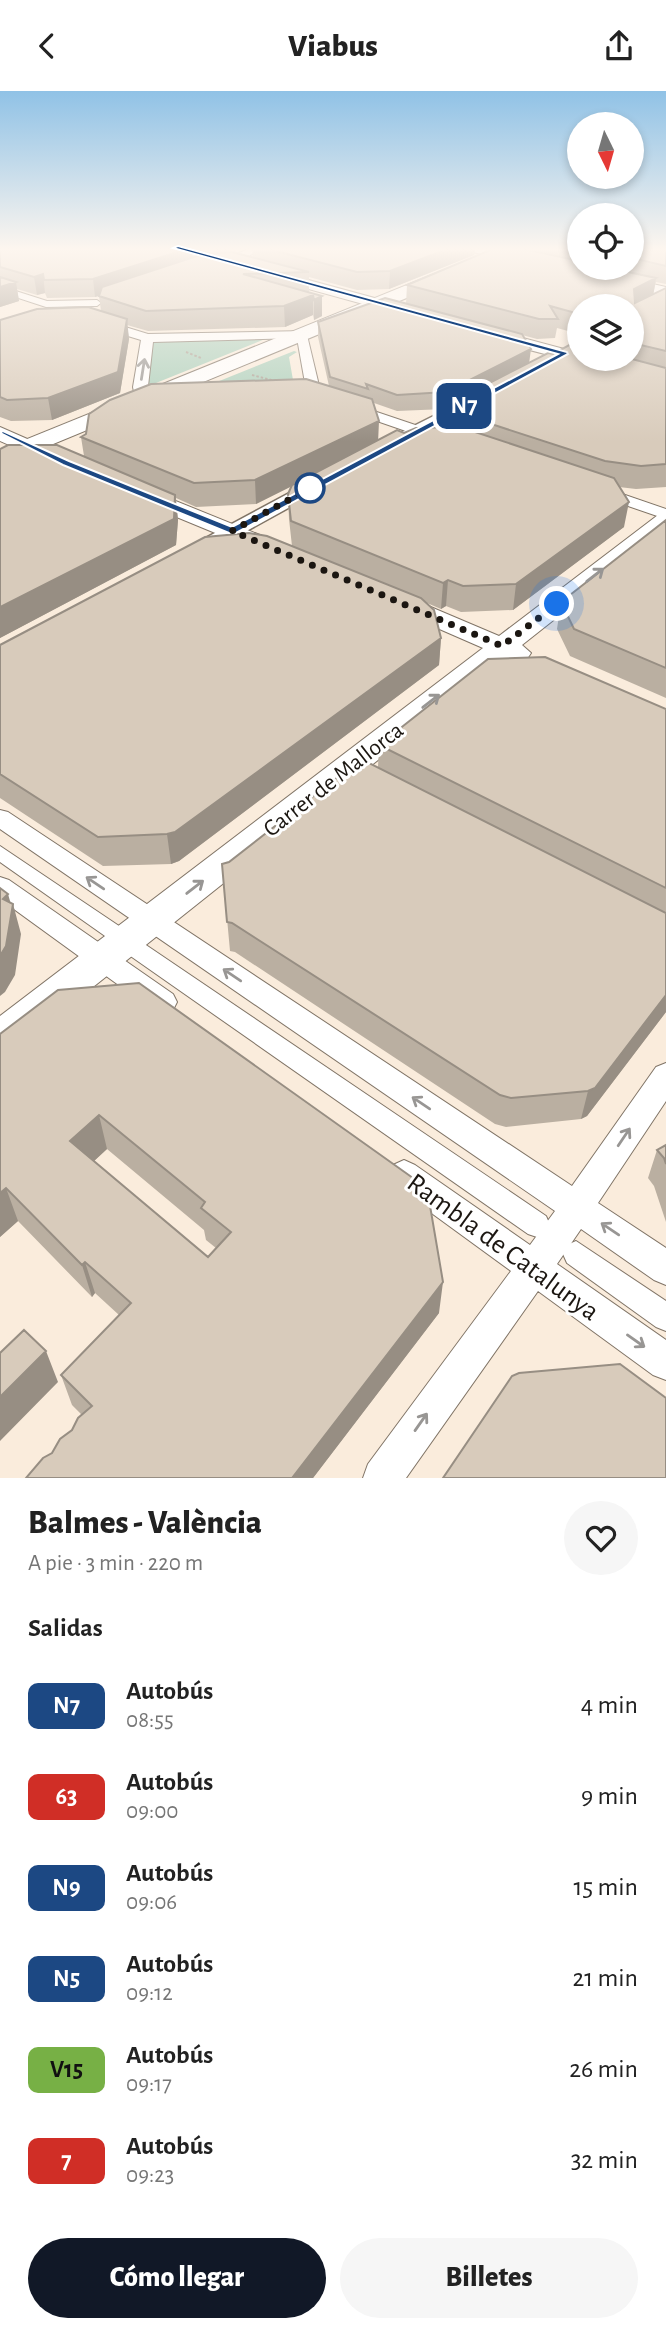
<!DOCTYPE html>
<html lang="es">
<meta charset="utf-8">
<style>
body{margin:0;font-family:"Alegreya Sans",sans-serif;background:#f6f6f6;color:#222;height:100vh;display:flex;flex-direction:column;font-size:26px;white-space:nowrap}
*{box-sizing:border-box;margin:0}
p{font-size:23px;color:#767676}
.icon{flex:none;width:38px;height:38px;fill:none;stroke:currentColor;stroke-width:2;stroke-linecap:round;stroke-linejoin:round}
.map{position:relative;height:1387px;overflow:hidden}
.panel{display:flex;flex-direction:column;background:#fff;flex:1}
.panel>*{flex:none}
.badge{padding:0 14px;border-radius:10px;font-size:24px;line-height:46px}
.needle{width:46px;rotate:175deg}
.fabs{position:absolute;left:567px;top:21px;display:grid;gap:14px}
.fabs a{display:grid;place-items:center;width:77px;height:77px;border-radius:50%;background:#fff;box-shadow:0 4px 10px #0003;font-size:35px}
.you{position:absolute;width:35px;height:35px;margin:-18px;border:5px solid #fff;border-radius:50%;background:#1a73e8;box-shadow:0 0 0 10px #1a73e833}
.map>.badge{position:absolute;translate:-50% -50%;box-shadow:0 0 0 4px #fff}
h2{padding:0 28px;font-size:26px;line-height:63px}
.round{display:grid;place-items:center;flex:none;width:74px;height:74px;border-radius:37px;background:#f6f6f6}
.head{display:flex;align-items:center;justify-content:space-between;height:119px;padding:0 28px}
h1{font-size:33px;font-weight:800;line-height:52px}
.button{display:flex;gap:14px;margin-top:auto;padding:14px 28px}
.button a{flex:1;height:80px;border-radius:42px;background:#111827;color:#fff;font-size:28px;font-weight:800;line-height:80px;text-align:center}
.button a+a{background:#f6f6f6;color:#222}
ul{padding:0;list-style:none}
li{display:flex;align-items:center;gap:21px;height:91px;padding:0 28px}
li div{flex:1}
li b{display:block;font-size:26px}
li em{font-style:normal}
li .badge{min-width:77px;font-weight:700;text-align:center}
header{display:flex;justify-content:space-between;align-items:center;height:91px;padding:0 28px;background:#fff;font-size:32px;font-weight:800}
.map>svg:first-child{display:block}
</style>
<header><svg class="icon" aria-label="back" viewBox="0 0 24 24"><path d="M15 5l-7 7 7 7"/></svg>Viabus<svg class="icon" aria-label="share" viewBox="0 0 24 24"><path d="M12 15V3M7 8l5-5 5 5M5 13v7h14v-7"/></svg></header>
<div class="map">
<svg width="666" height="1387" viewBox="0 0 666 1387">
<rect width="100%" height="100%" fill="#faecdc"/>
<path fill="#abcfbb" d="M275 244 146 296 150 253 163 248Z
M294 260 297 261 289 266 293 289 182 305Z"/>
<g fill="none" stroke-linecap="round" stroke-linejoin="round">
<defs>
<path id="pedestrian" d="M0 195 47 210 97 209 101 212 97 215 46 216 0 201Z
M0 755 119 835 122 840 119 845 112 848 105 845 0 771Z
M136 850 143 852 546 1125 550 1134 546 1143 537 1146 528 1143 129 864 126 858 129 852Z
M576 1150 666 1210V1240L656 1236 567 1172 563 1163 567 1154Z"/>
<path id="minor" d="M251 157H266L250 164 251 175 238 176 237 174 241 171 239 162Z
M99 228 148 243 306 240 321 303 314 307 307 303 297 247 153 251 147 304H161L168 308 161 312 136 311 133 296 141 249 95 235 93 232Z
M350 312 442 343 444 346 437 350 432 349 345 319 343 316Z
M599 395 666 418V428L593 403 591 400Z
M0 719 8 721 572 1095 656 976 666 972V1010L598 1112 666 1157V1194L654 1189 581 1138 557 1173 666 1249V1289L653 1284 538 1200 406 1387H363L368 1373 511 1180 393 1094 388 1084 393 1074 404 1069 415 1074 530 1154 555 1120 0 738Z
M0 786 9 789 173 903 177 911 173 919 163 922 153 919 0 808Z"/>
<path id="tertiary" d="M501 291 509 296 507 300 394 359H382L379 355 382 351Z
M321 385 331 391 328 395 214 458H200L196 454 200 450Z"/>
<path id="secondary" d="M169 157H191L415 218 417 221 415 224H403L171 160Z
M466 157H491L533 166 535 169 528 173 468 160Z
M613 184 666 196V206L608 192 605 189Z
M486 237 579 262V268H587L579 272 480 246 478 242Z
M0 336 66 365 70 369 66 373H52L0 350Z
M136 394 287 455 291 460 287 465 279 467 271 465 128 406 125 401 128 396Z
M666 422V440L522 554 531 562 527 568 517 570 506 567 14 959 0 963V925L483 557 389 516 385 511 389 506 398 503 407 506 499 545 658 424Z"/>
<path id="primary" d="M498 157H520L518 161 0 375V359Z"/>
</defs>
<use href="#pedestrian" stroke="#807466" stroke-width="2"/>
<use href="#minor" stroke="#807466" stroke-width="2"/>
<use href="#tertiary" stroke="#807466" stroke-width="3"/>
<use href="#secondary" stroke="#807466" stroke-width="2"/>
<use href="#primary" stroke="#807466" stroke-width="2"/>
<path stroke="#a99f93" stroke-width="2" stroke-dasharray="2.5 2" stroke-linecap="butt" d="M186 261 201 267
M252 284 275 290"/>
<use href="#pedestrian" fill="#fff" fill-rule="evenodd"/>
<use href="#minor" fill="#fff" fill-rule="evenodd"/>
<use href="#tertiary" fill="#fff" fill-rule="evenodd"/>
<use href="#secondary" fill="#fff" fill-rule="evenodd"/>
<use href="#primary" fill="#fff" fill-rule="evenodd"/>
</g>
<path fill="#baafa1" fill-rule="evenodd" d="M0 157H192V167H253L252 157H475L474 164 389 198 357 199 309 186V201H306L322 205V225L314 229 313 224 285 236 148 240 127 234 129 248 120 302 52 329 11 330 0 326V229L101 220 99 205 95 206 47 207 45 202 37 204 17 198 19 210 0 216Z
M200 157H247L215 161Z
M495 157H579V177H632V157H666V193L656 191 653 203 666 197V396L636 398 619 396 624 436 513 519 461 521 446 515 441 518 427 512 441 547 439 574 179 770 171 773 103 775 0 707V554L292 455 289 428 288 403 292 395 256 413 196 416 176 407 178 429 176 454 0 547V358L84 365 81 346 329 295 318 246V231L406 213 407 194ZM579 215H632V268L578 258 553 263 529 272 522 244 537 248 555 247 557 237 579 243ZM468 305 466 325 473 340 404 342 378 349 374 312 397 320 445 318Z
M666 429V607L570 565 557 538 561 511Z
M666 618V921L587 1025 581 1028 506 1036 495 1033 235 861 230 860 222 773 229 771 378 676 379 654Z
M0 943 439 1222 313 1387H26L52 1362 72 1339 82 1324 72 1314 61 1284 119 1224 95 1202 92 1206 18 1130 0 1146ZM107 1058 204 1139 206 1149 216 1157 208 1166 94 1070Z
M666 1054V1131L654 1095 648 1087 657 1059Z"/>
<path fill="#978e83" d="M190 157H192L193 169 192 174 95 206 93 188Z
M214 157H247L215 161Z
M450 157H475L474 164 389 198 390 180Z
M43 183 45 202 37 204 34 186Z
M656 187 653 206 632 216 634 198Z
M16 191 19 210 0 216V196Z
M313 204V224L285 236 284 215Z
M322 205V225L314 229V209Z
M127 228 129 248 120 302 52 329 48 307Z
M531 258 529 273 445 318 446 301Z
M379 330 378 352 256 413 255 389Z
M175 404 178 429 176 454 0 547V516Z
M629 411 624 436 513 519 516 493Z
M448 489 446 515 441 518 443 492Z
M441 547 439 574 179 770 171 773 167 743Z
M8 803 12 817 13 813 21 843 15 884 5 901 0 905V865L3 808Z
M666 904V921L587 1025 581 1028 588 1000Z
M99 1024 107 1058 80 1083 70 1050Z
M6 1097 18 1130 0 1146V1102Z
M85 1171 95 1202 92 1206 82 1174Z
M443 1191 439 1222 313 1387H292Z
M46 1260 58 1291 0 1350V1306Z"/>
<path fill="#d8cbbb" stroke="#978e83" stroke-width="2" fill-rule="evenodd" d="M0 157H190L93 188 44 189 43 183 34 186 0 176Z
M264 157H450L390 180 357 181Z
M495 157H520L579 170V177H609L656 187 634 198 635 212 666 197V260L632 252V215H579V223L550 215 558 228H539L407 194Z
M632 157H666V175L632 167Z
M232 161 309 181 243 183 322 205 314 209 313 204 284 215 146 220 99 205 102 196 203 163Z
M0 186 16 191 0 196Z
M385 207 522 243 531 258 446 301 397 304 366 293 368 298 330 286 318 231Z
M88 216 127 228 118 281 48 307 7 309 0 306V229L37 218Z
M573 252 578 258H579V268H632L666 277V373L641 375 605 370 479 329 468 303 548 262 553 263Z
M306 288 372 308 379 330 255 389 194 392 81 346 86 343 89 323 110 309 151 293Z
M450 336 463 337 614 387 629 411 516 493 463 495 448 489 443 492 291 430 288 403 292 394 397 339 404 342 416 337Z
M8 354H57L175 404 174 428 0 516V358Z
M666 429V577L574 538 561 511Z
M249 442 267 445 421 507 434 519 441 547 175 741 167 743 98 746 0 683V554L205 446Z
M545 566 666 618V797L379 654 488 568Z
M361 668 666 822V904L595 997 588 1000 511 1007 500 1004 232 832 227 831 222 773 229 771Z
M0 797 8 803 3 808 13 813 6 855 0 865Z
M139 892 427 1097 443 1191 292 1387H26L43 1367 52 1362 60 1348 72 1339 78 1327 92 1315 61 1284 131 1212 85 1171 82 1174 6 1097 0 1102V943L58 899ZM99 1024 205 1111 201 1117 231 1141 208 1166 70 1050Z
M666 1054V1073L664 1067 657 1059Z
M24 1239 46 1260 0 1306V1262Z
M620 1273 666 1307V1387H443L512 1285 519 1282Z"/>
<defs><path id="oneway-shaft" d="M-6 0H5M1.5-3L5.5 0L1.5 3" fill="none" stroke-width="1.6" stroke-linecap="round" stroke-linejoin="round" transform="scale(1.75)"/></defs>
<g stroke="#989694">
<use href="#oneway-shaft" transform="translate(143 278) rotate(-81)"/>
<use href="#oneway-shaft" transform="translate(595 484) rotate(-38)"/>
<use href="#oneway-shaft" transform="translate(431 610) rotate(-38)"/>
<use href="#oneway-shaft" transform="translate(95 792) rotate(-146)"/>
<use href="#oneway-shaft" transform="translate(195 796) rotate(-38)"/>
<use href="#oneway-shaft" transform="translate(232 884) rotate(-146)"/>
<use href="#oneway-shaft" transform="translate(421 1012) rotate(-146)"/>
<use href="#oneway-shaft" transform="translate(624 1046) rotate(-56)"/>
<use href="#oneway-shaft" transform="translate(610 1138) rotate(-146)"/>
<use href="#oneway-shaft" transform="translate(636 1250) rotate(35)"/>
<use href="#oneway-shaft" transform="translate(421 1331) rotate(-55)"/>
</g>
<linearGradient id="sky" x2="0" y2="1"><stop stop-color="#90c2e6"/><stop offset="0.45" stop-color="#fdf6ef"/><stop offset="1" stop-color="#fdf6ef" stop-opacity="0"/></linearGradient>
<rect width="666" height="351" fill="url(#sky)"/>
<path fill="#1c4883" stroke="#fff" stroke-width="2" d="M178 155 567 261 568 263 236 442H229L63 374 0 342 3 340 69 370 232 436 558 263 173 157Z"/>
<g fill="none" stroke-linecap="round" stroke-linejoin="round">
<path stroke="#1b1611" stroke-width="7" stroke-dasharray="0 12.6" d="M310 397 232 440 502 555 557 513"/>
</g>
<circle fill="#fff" stroke="#1c4883" stroke-width="3.5" cx="310" cy="397" r="14"/>
<g text-anchor="middle" stroke-width="6" stroke-linejoin="round" paint-order="stroke">
<g font-size="24" fill="#1b1611" stroke="#fff">
<text transform="translate(333 688) rotate(-38)" y="8">Carrer de Mallorca</text>
</g>
<g font-size="28" fill="#1b1611" stroke="#fff">
<text transform="translate(504 1155) rotate(36)" y="10">Rambla de Catalunya</text>
</g>
</g>
</svg>
<div class="fabs">
<a><svg class="needle" viewBox="-14 -14 28 28"><path d="M0-13l5 13h-10z" fill="#e53935"/><path d="M0 13l5-13h-10z" fill="#767676"/></svg></a>
<a><svg class="icon" aria-label="locate" viewBox="0 0 24 24"><circle cx="12" cy="12" r="6"/><path d="M12 2v4M12 18v4M2 12h4M18 12h4"/></svg></a>
<a><svg class="icon" aria-label="layers" viewBox="0 0 24 24"><path d="M12 4l9 5-9 5-9-5zM3 14l9 5 9-5"/></svg></a>
</div>
<div class="you" style="left:557px;top:513px"></div>
<b class="badge" style="left:464px;top:315px;background:#1c4883;color:#fff">N7</b>
</div>
<section class="panel">
<div class="head"><div><h1>Balmes - València</h1><p>A pie · 3 min · 220 m</p></div><a class="round"><svg class="icon" aria-label="heart" viewBox="0 0 24 24"><path d="M12 20l-8-8c-3-5 5-10 8-4 3-6 11-1 8 4z"/></svg></a></div>
<h2>Salidas</h2>
<ul>
<li><span class="badge" style="background:#1c4883;color:#fff">N7</span><div><b>Autobús</b><p>08:55</p></div><em>4 min</em></li>
<li><span class="badge" style="background:#d02e26;color:#fff">63</span><div><b>Autobús</b><p>09:00</p></div><em>9 min</em></li>
<li><span class="badge" style="background:#1c4883;color:#fff">N9</span><div><b>Autobús</b><p>09:06</p></div><em>15 min</em></li>
<li><span class="badge" style="background:#1c4883;color:#fff">N5</span><div><b>Autobús</b><p>09:12</p></div><em>21 min</em></li>
<li><span class="badge" style="background:#77b045;color:#111">V15</span><div><b>Autobús</b><p>09:17</p></div><em>26 min</em></li>
<li><span class="badge" style="background:#d02e26;color:#fff">7</span><div><b>Autobús</b><p>09:23</p></div><em>32 min</em></li>
</ul>
<div class="button"><a>Cómo llegar</a><a>Billetes</a></div>
</section>
